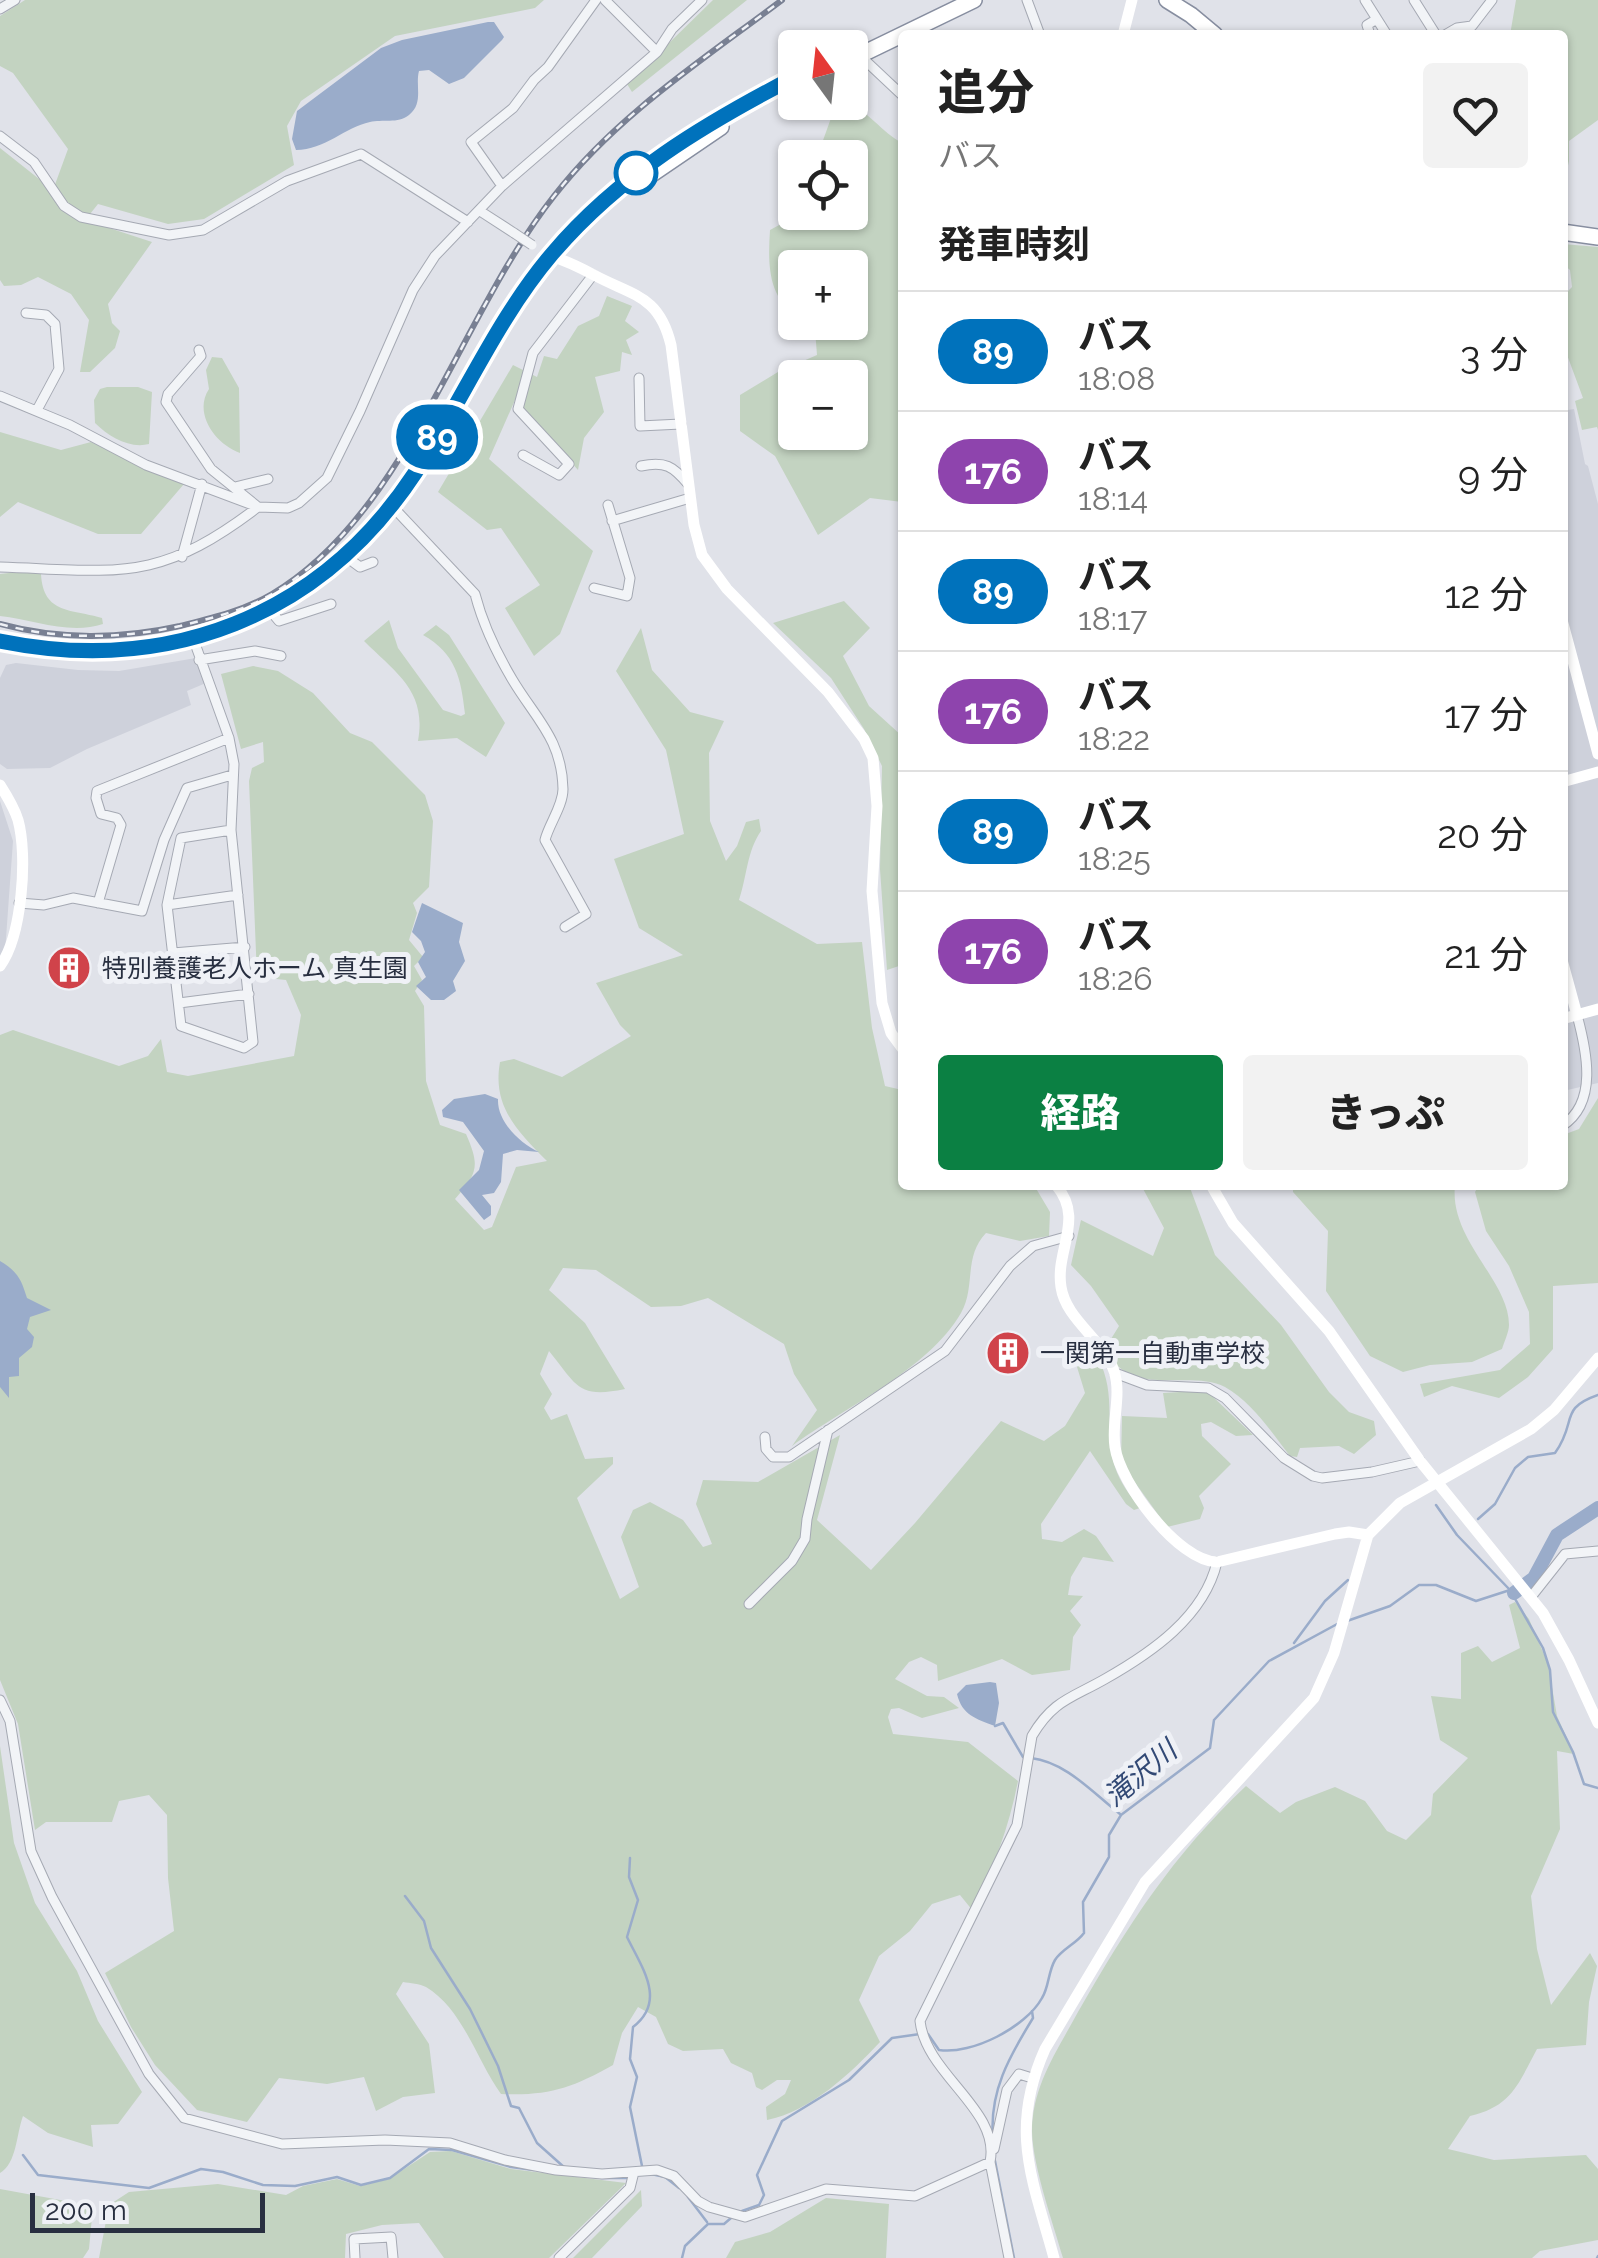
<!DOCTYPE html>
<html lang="ja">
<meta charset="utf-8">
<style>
body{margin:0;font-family:Raleway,"Noto Sans JP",sans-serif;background:#f2f2f2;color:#222;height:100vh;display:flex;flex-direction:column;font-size:38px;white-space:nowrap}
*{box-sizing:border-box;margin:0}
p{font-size:32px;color:#767676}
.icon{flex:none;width:55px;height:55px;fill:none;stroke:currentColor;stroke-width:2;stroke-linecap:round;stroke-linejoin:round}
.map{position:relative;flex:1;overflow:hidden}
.side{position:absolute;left:898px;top:30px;width:670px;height:1160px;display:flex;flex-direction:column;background:#fff;border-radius:10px;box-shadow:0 2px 8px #0004}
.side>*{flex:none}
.badge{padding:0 20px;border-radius:32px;font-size:35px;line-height:65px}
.needle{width:65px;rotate:345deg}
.controls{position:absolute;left:778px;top:30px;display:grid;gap:20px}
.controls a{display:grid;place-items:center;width:90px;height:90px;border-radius:10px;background:#fff;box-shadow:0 2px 8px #0004;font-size:50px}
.scale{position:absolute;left:30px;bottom:25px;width:235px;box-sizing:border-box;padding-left:10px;border:5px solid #282f40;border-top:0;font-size:28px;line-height:35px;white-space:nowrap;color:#282f40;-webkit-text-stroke:8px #eff1f6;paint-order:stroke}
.map>.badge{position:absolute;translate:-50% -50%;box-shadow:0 0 0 5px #fff}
h2{padding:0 40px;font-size:38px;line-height:90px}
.round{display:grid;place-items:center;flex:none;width:105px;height:105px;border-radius:10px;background:#f2f2f2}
.overview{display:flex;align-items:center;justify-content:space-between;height:170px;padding:0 40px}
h1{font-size:48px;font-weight:800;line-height:75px}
.action{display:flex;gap:20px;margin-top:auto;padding:20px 40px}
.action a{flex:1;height:115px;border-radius:10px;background:#0b8043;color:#fff;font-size:40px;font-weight:800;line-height:115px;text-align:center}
.action a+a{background:#f2f2f2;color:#222}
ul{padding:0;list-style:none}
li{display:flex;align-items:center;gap:30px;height:120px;padding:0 40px;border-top:2px solid #e0e0e0}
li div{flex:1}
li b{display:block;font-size:38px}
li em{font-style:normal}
li .badge{min-width:110px;font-weight:700;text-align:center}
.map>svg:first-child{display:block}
</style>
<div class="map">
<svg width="1598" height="2258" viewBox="0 0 1598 2258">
<rect width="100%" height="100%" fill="#e0e2e9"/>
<path fill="#ced1db" d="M1574 409 1585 464 1588 466 1598 504V1083L1563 1091 1562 411Z
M196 658 206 683 187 691 191 705 87 749 50 768 7 769 0 764V678L6 665 16 663 78 670 119 671Z
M0 801 13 841 5 952 0 957Z"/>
<path fill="#c3d3c1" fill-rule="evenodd" d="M25 0H544L535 8 395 36 301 101 287 126 294 165 204 219 168 224 98 204 90 214 97 224 152 242 108 304 112 323 120 331 115 348 90 372H80L89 320 71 294 38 277 21 285 4 286 0 280V148L53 190 68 149 13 73 0 66V16Z
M713 0H747L632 92 627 84Z
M1516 0H1598V120L1569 141V161L1563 189 1562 35H1510Z
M848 103C869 112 882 132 902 143V502L870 498 818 535 775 456 740 431V395L778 372 817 355 815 330 805 323 850 322V268H795V315C767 295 768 261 770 230L794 217 790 200 795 183V212H850V158L817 157 835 107ZM795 378H850V432H795Z
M1563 244 1598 247V430L1597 427 1582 430 1575 401 1583 398 1563 344V296L1572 287 1570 270 1563 264Z
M607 296 632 306 625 321 639 332 626 340 632 355 622 352 620 371 595 377 604 412 584 438 578 470 515 400 489 459 593 551 560 634 534 656 505 608 540 585 501 528 487 530 438 492 513 365 537 377 544 356 557 359 578 326 599 316Z
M212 357 222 358 239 388 240 453C215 444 193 413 209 389L206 370Z
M107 387H138L152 392 149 444C130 449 109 437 95 423L94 400 100 389Z
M0 432 61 450 91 442 184 484 141 534H98L18 502 0 517Z
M26 571 41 574C43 615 73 609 102 618L103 624C70 635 34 620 0 616V574Z
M844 601 870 628 843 656 869 706 902 736V965L887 970 880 869 882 766 864 729 831 678 773 623Z
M389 620 398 648 443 710 461 716 465 714C461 678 456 654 423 635L436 625 449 635 505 723 486 757 457 738 418 741C427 691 396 673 364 641Z
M641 628 652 670 690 712 724 721 709 753 710 821 726 861 737 846 746 822 759 819 761 831C747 851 747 876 739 900L817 944 862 942 872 1028 885 1086 902 1090V1185H1034L1050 1212 1049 1236 1020 1241 986 1233C963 1257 976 1287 961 1313 928 1370 845 1407 792 1446L817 1410 794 1374 784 1344 708 1298 681 1306 651 1307 596 1270 563 1268 549 1290 585 1323 625 1389C577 1399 577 1385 549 1351L540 1374 552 1394 544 1408 551 1420 567 1414 585 1459 613 1457V1464L577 1498 620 1599 639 1587 621 1537 633 1510 650 1502 683 1520 703 1547 712 1544 696 1504 703 1480 758 1482 840 1435 817 1520 871 1570 915 1523 1001 1421 1044 1441 1065 1426 1085 1393 1077 1367 1091 1356 1098 1358C1118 1396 1103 1429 1115 1467 1120 1483 1130 1495 1140 1508L1134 1510 1126 1504 1090 1451 1041 1524 1042 1539 1062 1542 1084 1529 1096 1536 1114 1562 1083 1557 1071 1577 1068 1595 1083 1596 1070 1611 1081 1625 1073 1637 1070 1670 1032 1675 1002 1659 938 1681 937 1665 921 1657 909 1662 895 1679 927 1696 944 1697 959 1708 922 1718 899 1708 891 1709 888 1717 893 1734 968 1742 1018 1781C1009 1828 993 1868 973 1911L960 1895 932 1904 910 1931 879 1956 859 2000 880 2042C850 2074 811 2111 767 2120L766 2107 785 2094 791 2080H777L762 2090 756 2087 752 2073 731 2063 723 2049 683 2051 668 2044 656 2017 638 2007 622 2033 613 2065C572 2088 549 2096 501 2094 477 2061 463 2009 426 1987 420 1984 410 1983 403 1982L396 1994 429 2044 435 2093 403 2097 376 2111 364 2077 327 2084 279 2078 247 2122 197 2110 155 2065 131 2027 105 1973 174 1931 168 1878 167 1815 149 1795 119 1801 112 1822H46L35 1830 18 1724 0 1680V1035L13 1030 119 1066 148 1056 161 1039 167 1072 188 1076 294 1056 301 1015 286 980 257 977 249 781 252 768 264 762 263 742 241 749 221 674 253 666 278 671 313 693 350 733 372 742 425 795 433 821 429 887 413 903 417 913 409 940 423 957 414 966 422 980 415 991 424 1006 426 1081 440 1125 466 1134C480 1166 478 1173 455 1199L484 1230 492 1227 516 1167 547 1161C517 1131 492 1106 500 1062L514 1059 562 1077 631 1036 620 1025 596 983 683 955 639 928 614 859 684 834 666 750 616 671Z
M1598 1098V1283L1553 1286V1349L1528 1377 1499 1398 1452 1386 1424 1397 1420 1384 1500 1370 1530 1344 1529 1312 1509 1266 1486 1231 1475 1192 1479 1185H1562L1563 1135 1579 1129Z
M1141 1185H1189L1215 1255 1281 1325 1329 1392 1349 1412 1374 1421 1376 1435 1354 1454 1339 1446 1300 1448 1297 1457 1290 1456C1272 1433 1252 1402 1225 1387 1190 1368 1126 1401 1106 1347L1119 1326 1091 1286 1071 1265 1081 1220 1153 1256 1164 1228Z
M1293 1185H1455C1449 1240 1509 1280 1509 1325 1509 1332 1504 1342 1502 1349L1472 1362 1430 1365 1403 1372 1370 1356 1326 1291 1328 1231 1293 1192Z
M1197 1391 1209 1393 1253 1435 1236 1436 1211 1422 1201 1424 1202 1436 1231 1464 1199 1496 1204 1508 1200 1519 1167 1527 1121 1463 1122 1416 1167 1418 1163 1393Z
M1515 1602 1529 1619 1548 1664 1557 1716 1574 1754 1557 1751 1560 1829 1531 1896 1537 1949 1551 2005 1590 1953 1597 1966 1589 2002 1586 2045 1537 2049C1518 2084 1512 2106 1470 2116L1448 2149 1494 2160 1586 2155 1598 2169V2240L1540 2251 1532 2258H1063C1053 2223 1033 2167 1032 2132 1032 2086 1057 2051 1078 2012 1128 1925 1172 1856 1246 1786L1280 1813 1296 1802 1335 1787 1365 1801 1387 1831 1406 1840 1431 1815 1433 1794 1468 1758 1440 1740 1431 1696 1461 1699V1653L1478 1646 1492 1662 1520 1648 1509 1605Z
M0 1746 14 1843 35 1903 77 1971 98 2021 142 2092 118 2124 91 2125 93 2147 48 2133 23 2116C16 2135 17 2163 0 2173Z
M451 2151 511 2169 626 2183 549 2258H444L419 2223 382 2225 346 2234 345 2258H99L109 2205 129 2192 218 2184 286 2195 303 2186 337 2179 360 2186 389 2179 430 2152Z
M0 2189 93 2206 89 2249 83 2258H0Z
M641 2190 642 2206 592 2258H573Z
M826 2198 889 2204 886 2258H726L735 2242 770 2232Z"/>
<path fill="#9aacca" d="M488 22H494L504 37 502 40 464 78 449 84 429 70 419 71C415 86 424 103 409 115 398 124 382 119 370 122 345 127 325 150 296 150L292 139 297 111 381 48 402 40Z
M422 903 463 923 459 942 465 961 453 981 456 991 444 1000H431L416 986 426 977 418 962 425 952 421 941 412 932Z
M485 1094 498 1099C497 1121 519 1143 539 1152L517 1150 503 1154 501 1182 494 1193 482 1195 491 1206V1215L484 1220 459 1190 479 1170 484 1151 463 1122 443 1117 442 1110 454 1099Z
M0 1261C18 1272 21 1279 27 1298L51 1310 30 1317 27 1329 34 1337 32 1347 19 1358V1376L9 1377V1398L0 1387Z
M990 1682 996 1683 999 1703 995 1726C976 1719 962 1715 957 1694L966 1685Z"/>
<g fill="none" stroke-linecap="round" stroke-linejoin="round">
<path stroke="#9aacca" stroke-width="2.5" d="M1436 1505 1457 1535 1510 1590
M1478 1519 1495 1504 1515 1468 1528 1457 1555 1453C1578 1421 1558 1409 1598 1395
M1347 1621 1390 1606 1419 1585H1436L1476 1601 1510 1590 1543 1648 1550 1670 1553 1712 1573 1752 1584 1784 1598 1788
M1294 1643 1325 1601 1348 1580
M995 1726 1003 1723 1023 1757
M1031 1758C1066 1762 1093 1793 1120 1814
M630 1858 629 1877 638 1900 627 1937C642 1968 667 2001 633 2027L630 2059 637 2077 630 2107 642 2166
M405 1896 424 1921 431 1948 470 2009 498 2066 511 2106 519 2108 537 2143 565 2168
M928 2034 939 2050C972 2055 1026 2027 1042 1998 1049 1987 1048 1972 1055 1960 1062 1949 1076 1944 1084 1933L1083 1902 1109 1857V1835L1121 1815 1210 1748 1214 1720 1269 1661 1339 1623
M993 2138C989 2092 1009 2057 1033 2018L1032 2011
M23 2155 38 2175 149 2188 201 2169 223 2172 263 2185 295 2186 337 2177 361 2185 390 2178 429 2149 452 2150 511 2167 534 2170
M995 2161 1014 2258
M651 2174 665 2177 679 2188
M601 2178H628
M688 2197 707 2222
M742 2211 759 2205 764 2195 757 2175 782 2121 849 2080 892 2038 920 2034
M682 2258 685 2246 708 2224H724L731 2218
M1597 2258 1598 2256"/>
<path stroke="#9aacca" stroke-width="14" d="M1514 1593 1534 1578 1557 1535 1598 1508"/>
<defs>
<path id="street" d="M605 0 657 52
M1027 0 1040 35
M1365 0 1387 35
M1414 0 1436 35
M0 9 15 0
M1370 35 1367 25 1377 19
M1445 35 1457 28 1472 26 1492 0
M852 48 902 95
M0 136 34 162 64 206 81 217 169 235 203 230 287 181 361 154 468 222
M502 186 471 142 513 108 534 80 548 67 596 0
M480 211 514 233
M26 313 46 315 55 324 59 369 37 410
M639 378 640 426 681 424
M0 396 70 425 146 465 258 507 288 508 299 503 327 478 360 411 413 290 435 256 502 186 657 52 672 29 702 0
M523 455 559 475 569 464 518 409 533 353 593 275
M641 466C665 461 673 466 688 484
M235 487 268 479
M392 506 475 594C483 625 496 652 512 679 535 718 562 739 563 789 563 806 549 824 545 840L586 914 565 927
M612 521 690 498
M345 556 360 567 373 562
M182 557 202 484
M0 567C119 571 157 584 258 507L211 469 166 402 168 394 201 356 199 350
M594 588 627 596 630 578 608 505
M269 609 279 621 331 604
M193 638 229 738 234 764 231 830 253 1042 244 1048 181 1026 167 905 181 838 231 830
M199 660 255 651 281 656
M19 903 44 905 73 898 142 911 164 840 187 788 232 775
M98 903 121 825 117 818 101 814 96 798 97 791 229 738
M167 905 238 895
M173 953 245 947
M179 1003 249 994
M1562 1126C1598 1103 1587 1052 1577 1015
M1115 1373 1147 1385 1208 1388 1225 1398 1284 1458 1313 1476 1322 1478 1372 1472 1420 1461
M765 1437 766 1449 773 1457H789L945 1351 1010 1266 1033 1246 1069 1236
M1531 1597 1565 1554 1598 1551
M749 1604 792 1561 805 1539 807 1519 828 1430
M0 1700 10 1721 31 1851 52 1897 149 2074 184 2118 282 2144 385 2140 450 2143 505 2160 556 2170 602 2174 657 2170 674 2176 698 2201 709 2207 745 2217 826 2189 915 2196 990 2162
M994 2149 1007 2090 1019 2074 1032 2078
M355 2258 354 2239 391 2237 393 2258
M559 2258 630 2188 634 2172
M1009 2258 990 2162C1001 2110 926 2075 920 2021L1017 1825 1032 1736C1053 1700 1072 1698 1105 1679 1151 1653 1204 1617 1217 1562"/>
<path id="highway" d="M1167 0 1191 15 1215 35
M850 60 974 0
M649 176 721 127
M1562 232 1598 237
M0 641C169 675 319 616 415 473 463 402 496 320 552 255 619 175 704 123 795 77"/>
</defs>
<use href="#street" stroke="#a5a9b3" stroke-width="11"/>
<use href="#highway" stroke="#878ea0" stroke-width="18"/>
<use href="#street" stroke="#f2f4f7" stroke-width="9"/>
<path stroke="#fff" stroke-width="11" d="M1123 35 1132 0
M551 256C567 261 579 267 594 275 633 296 659 295 671 345L694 525 702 555 727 589 828 692 864 739 873 758 877 806 872 891 882 1003 891 1033 902 1048
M1562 620 1598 754
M1562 782 1598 772
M0 785C7 796 14 807 18 820 28 856 22 936 0 966
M1562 960 1577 1015
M1562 1019 1598 1009
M1056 1185C1085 1219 1055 1250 1061 1287 1066 1320 1103 1339 1114 1371 1122 1395 1111 1423 1115 1447 1120 1483 1178 1561 1217 1562L1335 1534 1349 1532 1368 1535
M1211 1185 1233 1223 1329 1331 1420 1461 1543 1613 1569 1660 1598 1723
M1054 2258C1032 2178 1009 2130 1045 2049L1145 1882 1314 1698 1334 1653 1368 1535 1400 1503 1531 1429 1554 1410 1598 1358"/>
<use href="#highway" stroke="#fff" stroke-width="15"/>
<defs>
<path id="rail" d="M0 624C58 640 122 639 180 626 212 618 243 611 272 594 406 515 460 315 554 196 616 116 701 61 782 0"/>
</defs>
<use href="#rail" stroke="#798093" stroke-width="6"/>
<use href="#rail" stroke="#eff1f6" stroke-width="2.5" stroke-dasharray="8" stroke-linecap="butt"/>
<defs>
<path id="street-bridge" d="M514 233 532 245"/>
</defs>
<use href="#street-bridge" stroke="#a5a9b3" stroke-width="11" stroke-linecap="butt"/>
<use href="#street-bridge" stroke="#f2f4f7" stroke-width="9"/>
</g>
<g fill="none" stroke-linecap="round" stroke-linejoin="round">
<defs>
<path id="line" d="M0 641C168 675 320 617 415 473 462 402 496 320 552 254 619 175 704 124 795 77"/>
</defs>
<use href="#line" stroke="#fff" stroke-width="22"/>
<use href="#line" stroke="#0072bc" stroke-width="15"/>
</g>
<defs>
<symbol id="building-disc" viewBox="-11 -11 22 22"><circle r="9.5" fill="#d0434a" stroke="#eff1f6"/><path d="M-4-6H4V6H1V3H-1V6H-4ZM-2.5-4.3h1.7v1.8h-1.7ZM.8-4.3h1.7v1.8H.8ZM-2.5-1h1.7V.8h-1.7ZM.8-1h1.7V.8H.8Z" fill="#fff"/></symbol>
</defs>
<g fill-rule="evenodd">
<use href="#building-disc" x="44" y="943" width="50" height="50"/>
<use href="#building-disc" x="983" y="1328" width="50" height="50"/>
</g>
<circle fill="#fff" stroke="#0072bc" stroke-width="5" cx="636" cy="173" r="20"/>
<g text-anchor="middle" stroke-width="10" stroke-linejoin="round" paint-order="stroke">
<g font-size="25" fill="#282f40" stroke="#eff1f6" text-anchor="start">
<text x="102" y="977">特別養護老人ホーム 真生園</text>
<text x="1040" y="1362">一関第一自動車学校</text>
</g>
<g font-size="28" font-style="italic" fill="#324975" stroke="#eff1f6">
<text transform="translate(1140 1773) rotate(-40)" y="10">滝沢川</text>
</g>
</g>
</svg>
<div class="controls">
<a><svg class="needle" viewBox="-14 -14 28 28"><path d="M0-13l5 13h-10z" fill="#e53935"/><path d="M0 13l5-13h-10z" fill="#767676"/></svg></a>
<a><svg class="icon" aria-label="locate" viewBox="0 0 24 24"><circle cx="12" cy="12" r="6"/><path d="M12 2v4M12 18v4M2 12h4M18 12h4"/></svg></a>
<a>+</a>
<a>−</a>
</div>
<div class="scale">200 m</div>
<b class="badge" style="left:437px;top:437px;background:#0072bc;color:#fff">89</b>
<section class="side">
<div class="overview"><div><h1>追分</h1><p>バス</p></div><a class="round"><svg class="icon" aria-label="heart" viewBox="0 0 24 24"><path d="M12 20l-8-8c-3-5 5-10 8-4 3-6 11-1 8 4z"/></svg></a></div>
<h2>発車時刻</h2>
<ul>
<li><span class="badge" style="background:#0072bc;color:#fff">89</span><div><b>バス</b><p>18:08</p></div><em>3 分</em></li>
<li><span class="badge" style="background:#8e44ad;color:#fff">176</span><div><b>バス</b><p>18:14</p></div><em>9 分</em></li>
<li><span class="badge" style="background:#0072bc;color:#fff">89</span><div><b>バス</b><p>18:17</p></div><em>12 分</em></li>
<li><span class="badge" style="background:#8e44ad;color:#fff">176</span><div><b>バス</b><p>18:22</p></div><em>17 分</em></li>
<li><span class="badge" style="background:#0072bc;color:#fff">89</span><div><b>バス</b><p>18:25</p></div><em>20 分</em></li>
<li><span class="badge" style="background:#8e44ad;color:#fff">176</span><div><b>バス</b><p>18:26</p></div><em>21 分</em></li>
</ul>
<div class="action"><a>経路</a><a>きっぷ</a></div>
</section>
</div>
